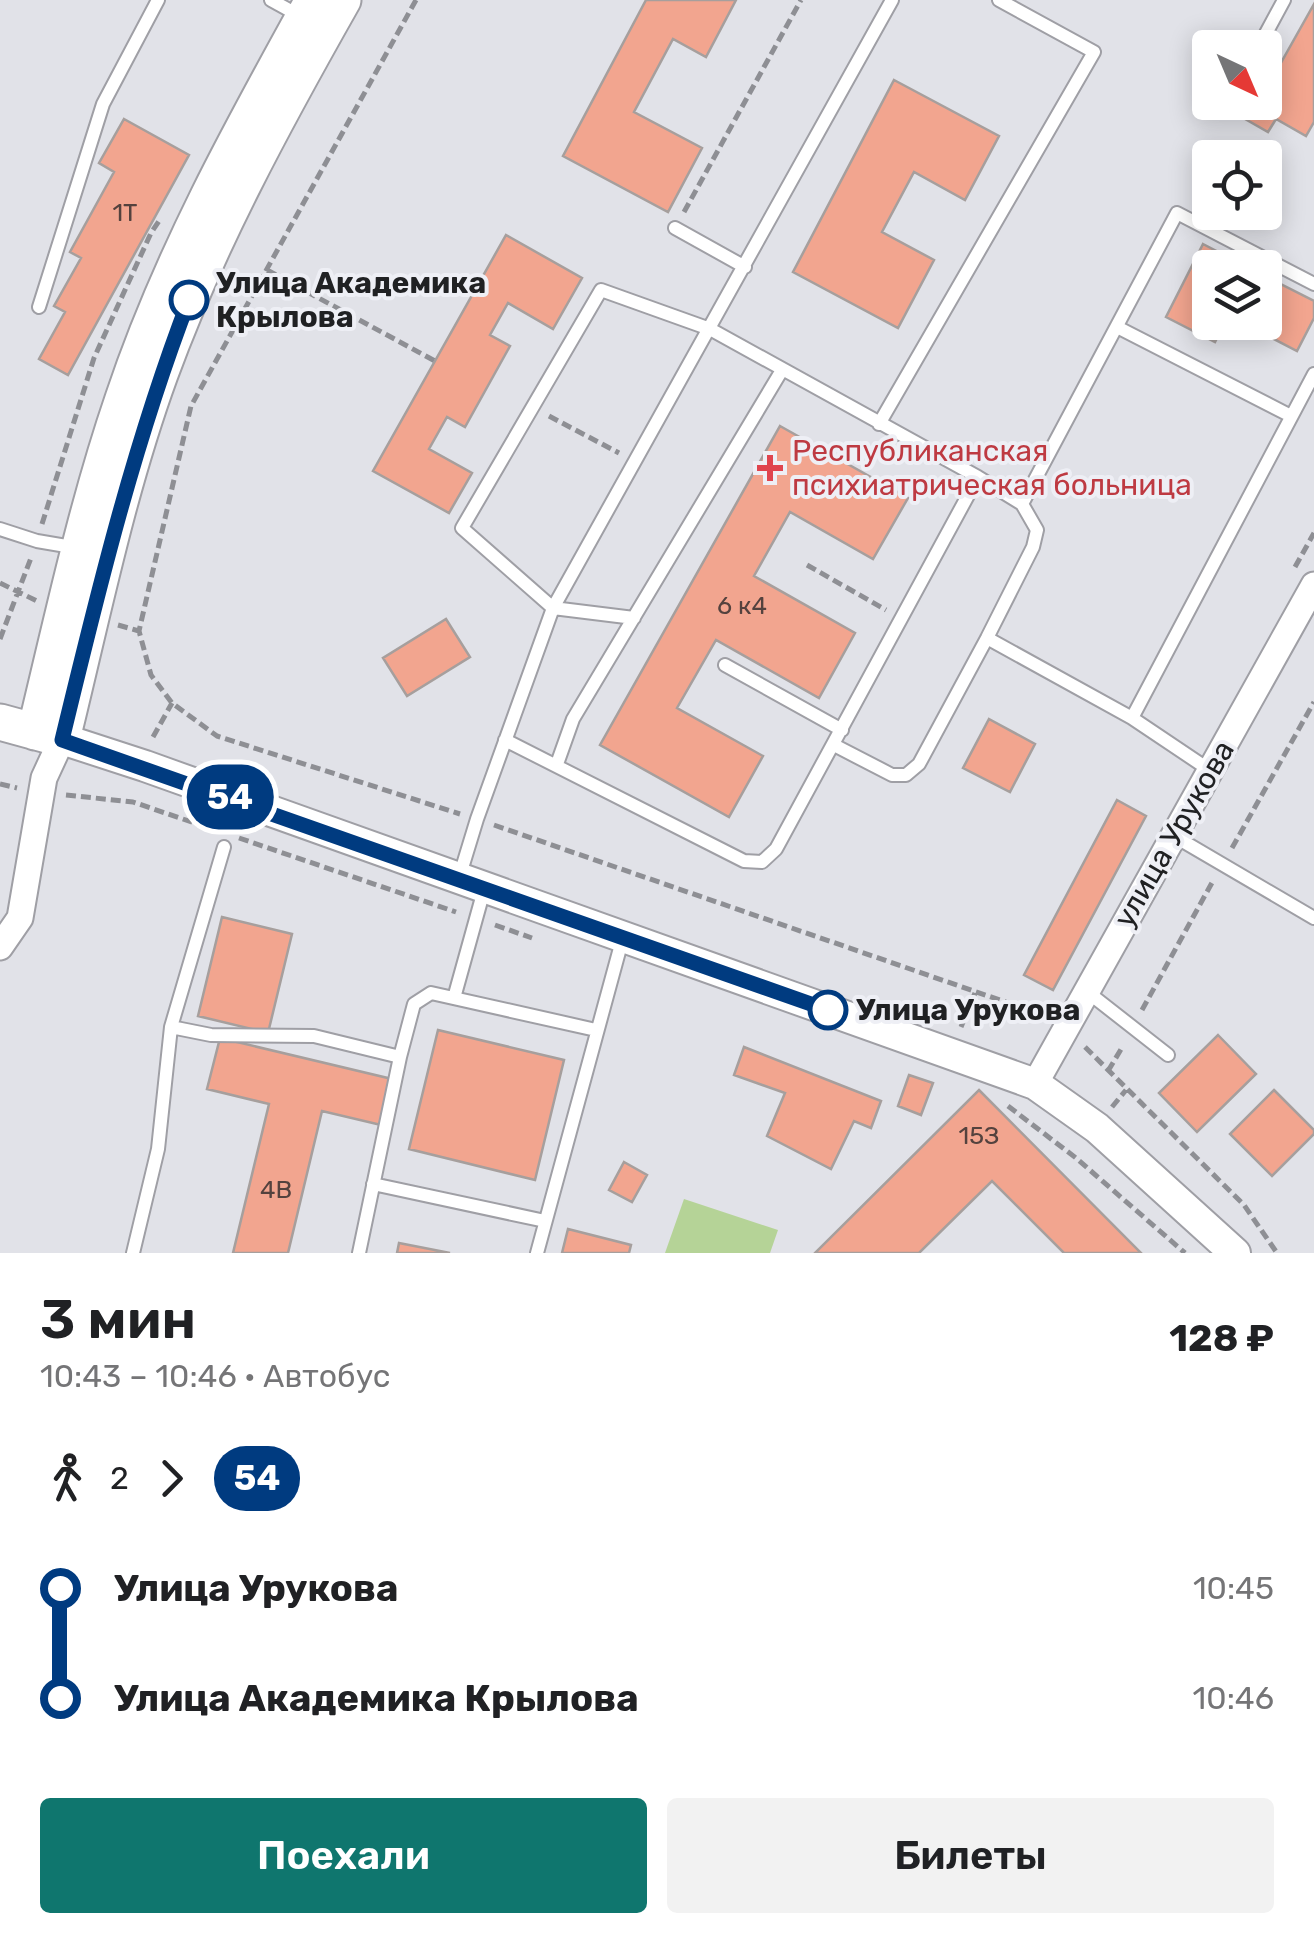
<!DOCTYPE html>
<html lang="ru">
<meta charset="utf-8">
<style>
body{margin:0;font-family:Rubik,sans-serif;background:#f2f2f2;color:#202124;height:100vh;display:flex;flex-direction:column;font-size:38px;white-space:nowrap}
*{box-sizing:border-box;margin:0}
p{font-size:32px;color:#757577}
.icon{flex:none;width:55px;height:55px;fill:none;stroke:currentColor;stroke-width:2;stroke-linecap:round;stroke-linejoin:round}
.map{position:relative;height:1253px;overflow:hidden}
.side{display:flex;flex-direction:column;background:#fff;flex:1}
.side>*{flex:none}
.badge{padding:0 20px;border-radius:32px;font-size:35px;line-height:65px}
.needle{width:65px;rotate:136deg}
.controls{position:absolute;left:1192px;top:30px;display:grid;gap:20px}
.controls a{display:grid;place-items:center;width:90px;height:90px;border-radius:10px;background:#fff;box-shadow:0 5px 25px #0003;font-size:50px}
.map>.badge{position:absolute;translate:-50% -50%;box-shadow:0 0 0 5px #fff}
.legs{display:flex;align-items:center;gap:15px;height:110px;padding:0 40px;font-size:32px}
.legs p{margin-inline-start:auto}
.summary{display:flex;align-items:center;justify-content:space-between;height:170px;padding:0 40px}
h1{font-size:55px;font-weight:600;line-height:75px}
.action{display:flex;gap:20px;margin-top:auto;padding:20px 40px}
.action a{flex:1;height:115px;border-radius:10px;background:#0f766e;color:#fff;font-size:40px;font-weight:600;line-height:115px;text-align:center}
.action a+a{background:#f2f2f2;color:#202124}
ul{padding:0 40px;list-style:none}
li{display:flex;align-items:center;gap:35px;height:110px;font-size:38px}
li i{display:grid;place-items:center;width:15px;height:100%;margin:0 12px;background:currentColor}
li i::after{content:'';width:25px;height:25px;margin:-12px;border:8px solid;border-radius:50%;background:#fff}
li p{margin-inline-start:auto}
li:first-child i{background:linear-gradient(#0000 50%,currentColor 0)}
li:last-child i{background:linear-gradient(currentColor 50%,#0000 0)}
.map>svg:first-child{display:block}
</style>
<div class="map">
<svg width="1314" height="1253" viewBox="0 0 1314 1253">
<rect width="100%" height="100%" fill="#e1e2e8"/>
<path fill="#b5d397" d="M684 1199 778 1230 770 1253H665Z"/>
<path fill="#f2a58f" stroke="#a69f9d" stroke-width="2.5" d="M646 0H736L706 57 673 39 634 112 702 148 668 212 563 156Z
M1314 4V122L1306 136 1276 119 1268 132 1240 116 1248 102H1265V82L1269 84Z
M894 80 999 136 965 200 914 172 882 232 934 260 898 328 793 272Z
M124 119 189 155 68 375 39 359 65 312 54 306 81 258 70 252 114 172 99 163Z
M506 235 582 278 553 329 508 303 490 335 510 346 465 427 447 417 429 449 472 473 449 513 373 471Z
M1203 244 1249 268H1210V322H1225L1215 342 1166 317Z
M1265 276 1314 301V318L1297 351 1241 322H1265Z
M780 426 908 498 873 559 790 512 754 576 855 633 819 698 716 640 677 708 763 756 729 817 600 745Z
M446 619 470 657 407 696 383 658Z
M989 719 1035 744 1010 792 963 768Z
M1117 800 1146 816 1053 990 1024 975Z
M222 917 292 934 268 1033 198 1016Z
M438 1030 564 1060 535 1180 409 1149Z
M1218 1035 1256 1074 1197 1132 1159 1093Z
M220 1038 392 1079 381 1125 322 1111 288 1253H233L269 1104 207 1089Z
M744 1047 881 1101 871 1128 854 1121 831 1169 767 1136 785 1093 734 1075Z
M909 1075 933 1083 921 1115 898 1106Z
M979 1090 1141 1253H1064L992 1181 919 1253H815Z
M1274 1090 1314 1130V1134L1272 1176 1230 1134Z
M624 1162 647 1175 632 1202 609 1190Z
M568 1229 631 1245 629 1253H562Z
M399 1243 450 1253H397Z"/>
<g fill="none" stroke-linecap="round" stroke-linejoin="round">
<defs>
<path id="service" d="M271 0 300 16
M1258 48 1284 0
M675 228 745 267
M39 307 103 104 158 0
M1117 327 1291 416
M879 424 1094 52 999 0
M1022 504 1177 213 1314 284
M0 529 37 541 78 548
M987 638 1132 718 1211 771
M725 665 842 730
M1132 718 1314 374
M505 740 744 861 762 862 776 849 978 477 710 329 601 290 462 528 553 608 634 618
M834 745 892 775H906L919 764 987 638 1033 547 1037 530 1022 504 978 477
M557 764 573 719 782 370
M1174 836 1314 918
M459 878 477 819 553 608 892 0
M1085 990 1168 1055
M454 998 484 890
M171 1027 211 1035 314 1036 400 1057 414 1004 431 993 596 1030
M373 1184 545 1221
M133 1253 158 1149 171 1027 224 847
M359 1253 400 1057
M537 1253 623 937"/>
<path id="minor" d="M0 947 20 918 44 778 62 739
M1035 1084 1314 585"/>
<path id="tertiary" d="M62 739 145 766 1035 1084 1097 1128 1235 1253"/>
<path id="secondary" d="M0 722 62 739C92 617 117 492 160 374 208 243 275 120 343 0
M35 732C62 621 86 507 123 399 170 258 241 130 313 0"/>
</defs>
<use href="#service" stroke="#9f9fa5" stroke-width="16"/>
<use href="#minor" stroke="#9f9fa5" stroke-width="29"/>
<use href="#tertiary" stroke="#9f9fa5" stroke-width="34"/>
<use href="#secondary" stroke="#9f9fa5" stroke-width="39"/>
<path stroke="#8e8f94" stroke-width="5" stroke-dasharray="10 5" stroke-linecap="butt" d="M416 0 191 406 139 631 151 675 172 703 217 736 460 814
M684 212 801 0
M267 270 435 361
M549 416 619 453
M42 524 94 358 151 233 161 218
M807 565 886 610
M1295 567 1314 533
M0 583 37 601
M118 625 139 631
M0 639 31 558
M153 737 172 703
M0 784 17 788
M66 795 133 802 215 830
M494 825 1046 1016
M239 838 456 912
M1232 848 1314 702
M495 925 532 938
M1142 1010 1214 879
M961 1027 975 993
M1085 1047 1244 1205 1277 1253
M1108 1071 1123 1046
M1008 1106 1076 1158 1185 1253
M1112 1107 1126 1090"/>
<use href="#service" stroke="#fff" stroke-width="12"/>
<use href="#minor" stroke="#fff" stroke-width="25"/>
<use href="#tertiary" stroke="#fff" stroke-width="30"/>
<use href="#secondary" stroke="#fff" stroke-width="35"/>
</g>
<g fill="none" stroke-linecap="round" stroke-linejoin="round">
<defs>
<path id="line-1" d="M189 300C134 443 98 591 62 740L828 1010"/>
</defs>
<use href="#line-1" stroke="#fff" stroke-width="22"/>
<use href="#line-1" stroke="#003b80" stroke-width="15"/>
</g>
<g fill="#fff" stroke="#003b80" stroke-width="5">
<circle cx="189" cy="300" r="18"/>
<circle cx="828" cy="1010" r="18"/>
</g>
<path fill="#e0444e" stroke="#eeeff5" stroke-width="4" d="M765 453h10v10h10v10h-10v10h-10v-10h-10v-10h10z"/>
<g text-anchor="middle" stroke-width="8" stroke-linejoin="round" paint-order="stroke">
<g font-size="25" fill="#54423e">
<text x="125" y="221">1Т</text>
<text x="742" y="614">6 к4</text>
<text x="979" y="1144">15З</text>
<text x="276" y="1198">4В</text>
</g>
<g font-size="30" font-weight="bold" fill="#202123" stroke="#eeeff5" text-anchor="start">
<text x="216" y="293">Улица Академика<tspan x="216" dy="34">Крылова</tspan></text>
<text x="856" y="1020">Улица Урукова</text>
</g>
<g font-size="30" fill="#be3a42" stroke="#eeeff5" text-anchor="start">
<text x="792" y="461">Республиканская<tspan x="792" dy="34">психиатрическая больница</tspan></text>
</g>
<g font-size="30" fill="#202123" stroke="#eeeff5">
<text transform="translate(1174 834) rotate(-60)" y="10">улица Урукова</text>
</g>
</g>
</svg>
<div class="controls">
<a><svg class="needle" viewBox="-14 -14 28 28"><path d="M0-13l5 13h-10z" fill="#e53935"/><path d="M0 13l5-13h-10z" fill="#757577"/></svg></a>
<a><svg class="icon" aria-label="locate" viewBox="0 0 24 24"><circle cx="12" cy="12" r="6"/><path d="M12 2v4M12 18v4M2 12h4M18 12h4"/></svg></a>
<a><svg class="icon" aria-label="layers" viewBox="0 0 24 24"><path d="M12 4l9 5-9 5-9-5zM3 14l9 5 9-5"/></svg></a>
</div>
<b class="badge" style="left:230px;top:797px;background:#003b80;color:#fff">54</b>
</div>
<section class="side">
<div class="summary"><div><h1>3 мин</h1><p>10:43 – 10:46 · Автобус</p></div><b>128 ₽</b></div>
<div class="legs"><svg class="icon" aria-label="walk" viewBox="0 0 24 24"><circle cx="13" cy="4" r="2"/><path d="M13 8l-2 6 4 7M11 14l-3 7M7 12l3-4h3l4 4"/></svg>2<svg class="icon" aria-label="forward" viewBox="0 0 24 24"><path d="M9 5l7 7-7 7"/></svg><b class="badge" style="background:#003b80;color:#fff">54</b></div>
<ul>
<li><i style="color:#003b80"></i><b>Улица Урукова</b><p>10:45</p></li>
<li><i style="color:#003b80"></i><b>Улица Академика Крылова</b><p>10:46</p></li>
</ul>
<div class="action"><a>Поехали</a><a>Билеты</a></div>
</section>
